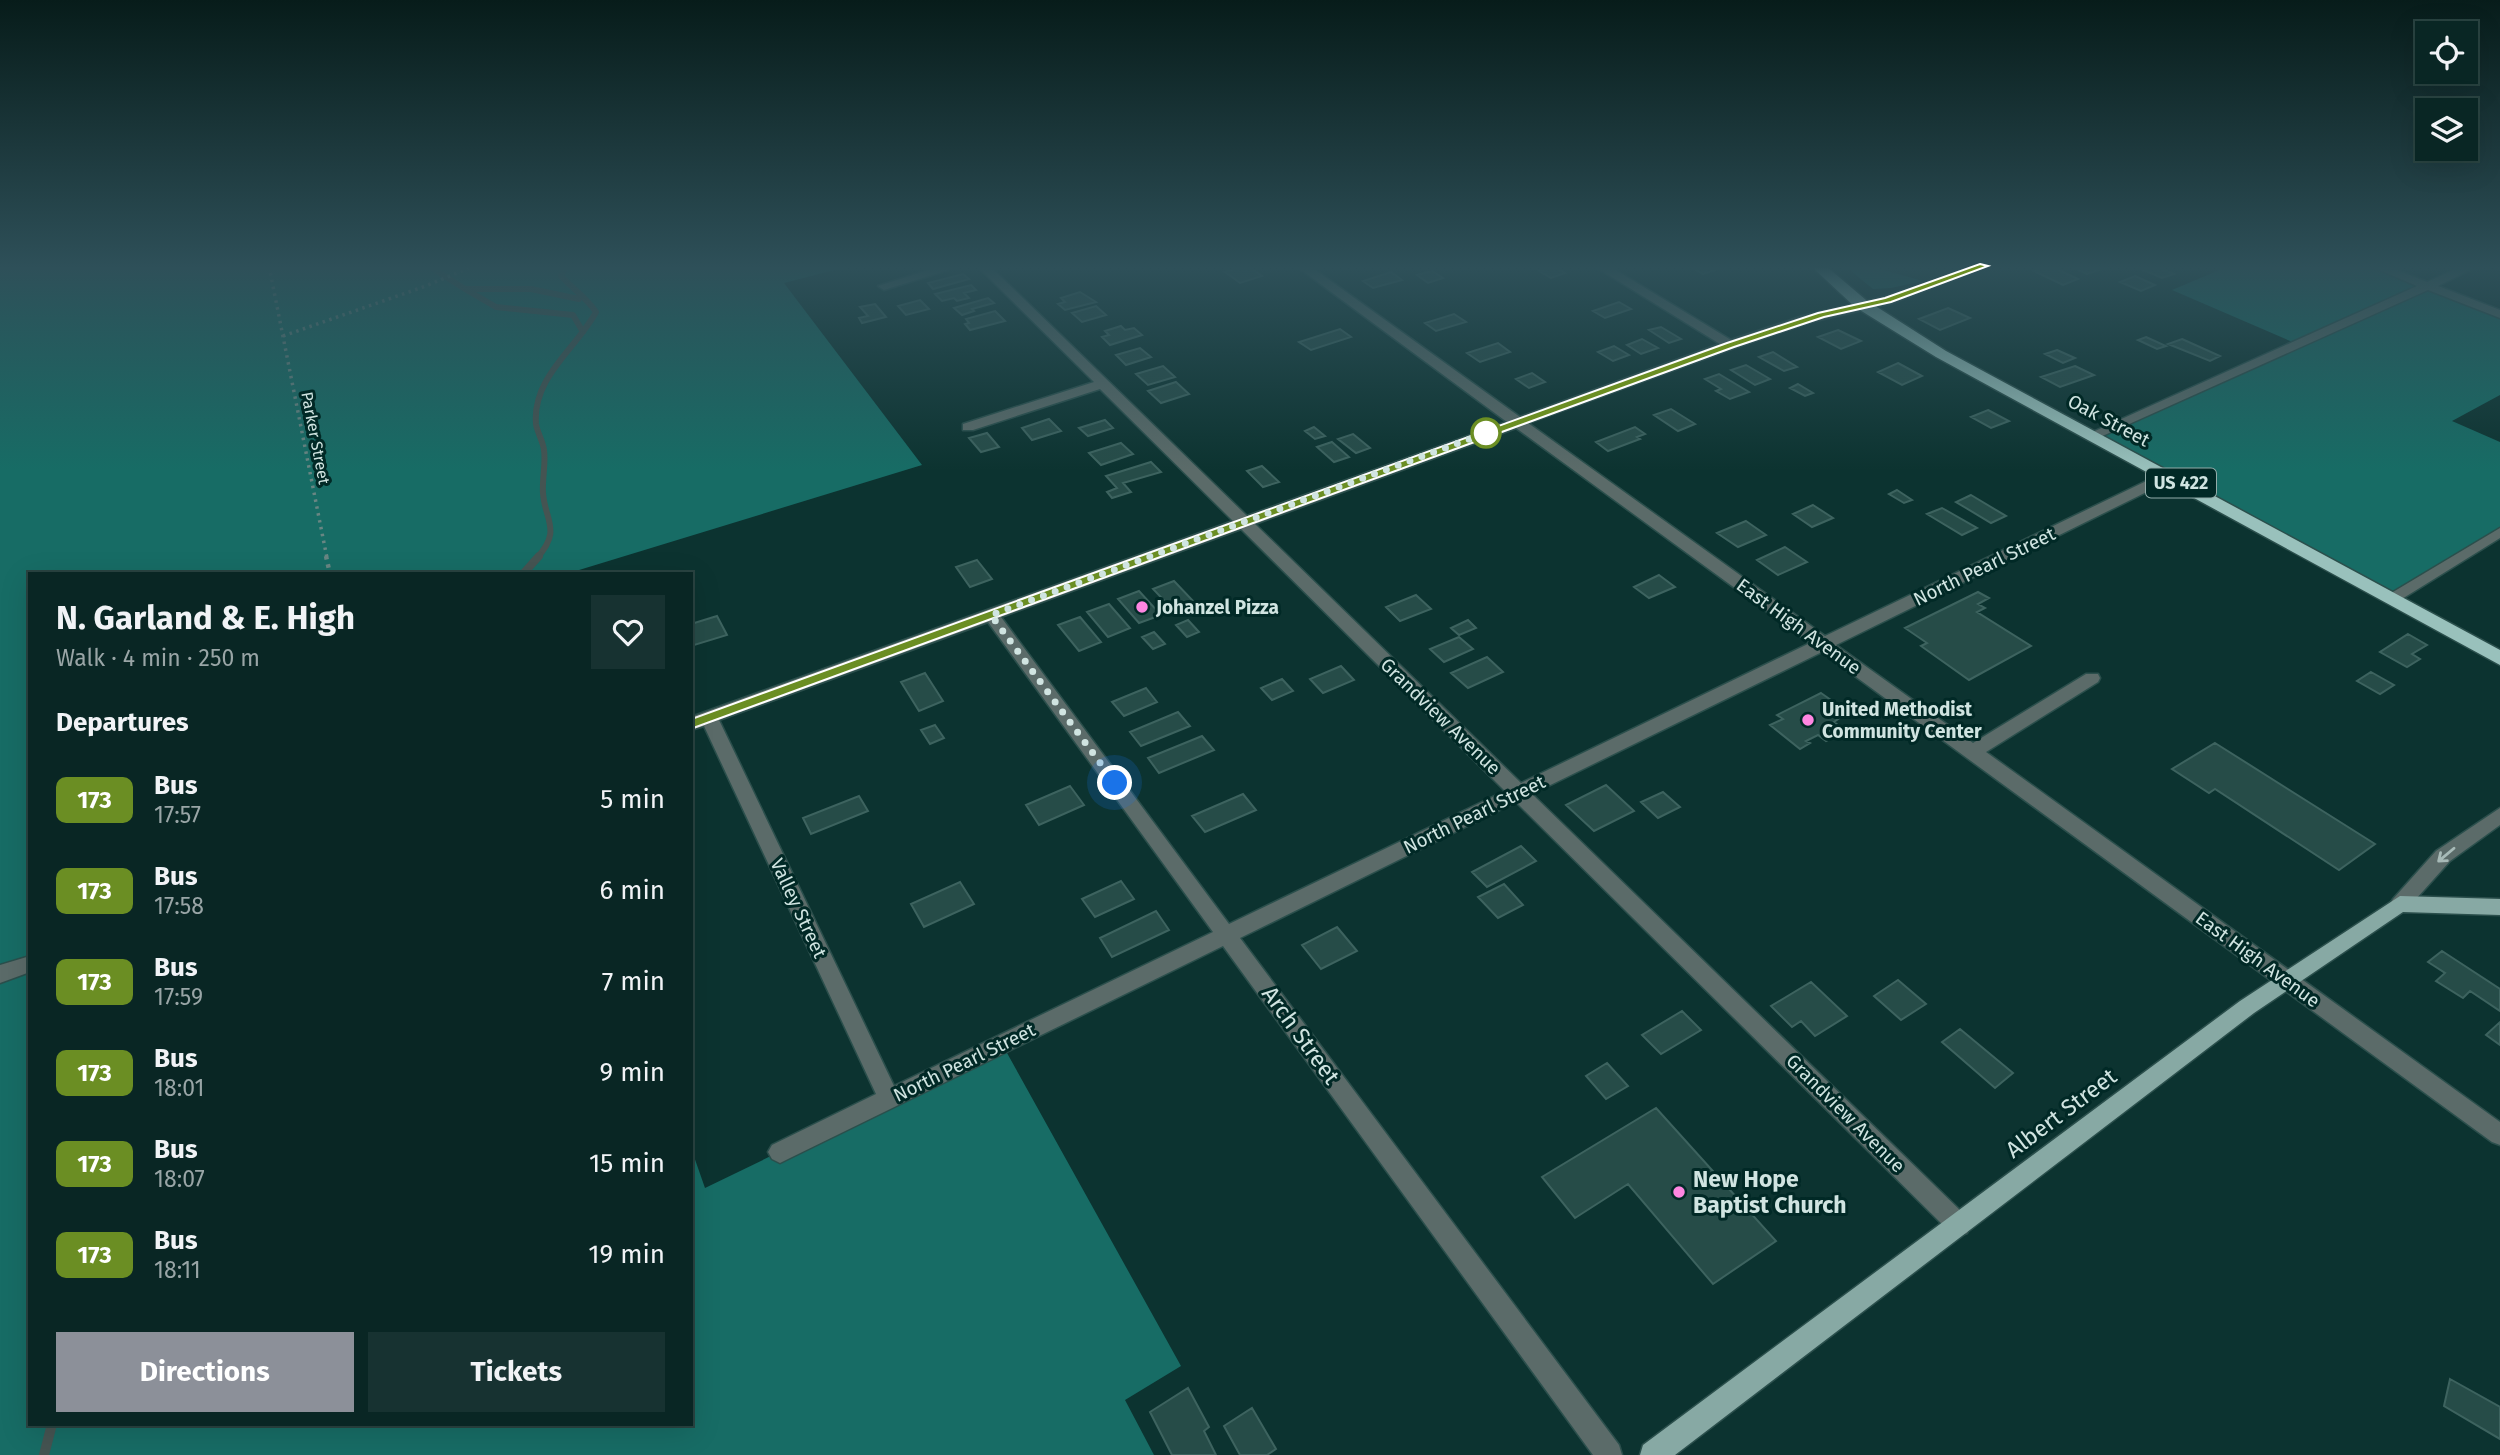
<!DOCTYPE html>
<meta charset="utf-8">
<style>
body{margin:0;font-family:"Fira Sans",sans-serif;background:#173231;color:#f1f3f6;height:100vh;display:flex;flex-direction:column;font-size:26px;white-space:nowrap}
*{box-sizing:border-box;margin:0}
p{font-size:23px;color:#99a5a6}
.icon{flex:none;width:38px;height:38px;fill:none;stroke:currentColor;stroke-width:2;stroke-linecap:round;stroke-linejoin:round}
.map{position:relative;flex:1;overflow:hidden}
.sheet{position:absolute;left:28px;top:572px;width:665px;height:854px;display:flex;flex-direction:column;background:#092624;border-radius:0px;box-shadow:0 7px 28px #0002,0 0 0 2px #294341}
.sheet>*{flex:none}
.badge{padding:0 14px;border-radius:10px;font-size:24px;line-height:46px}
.buttons{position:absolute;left:2415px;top:21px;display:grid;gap:14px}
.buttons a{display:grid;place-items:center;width:63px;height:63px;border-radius:0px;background:#092624;box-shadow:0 7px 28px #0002,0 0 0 2px #294341;font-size:35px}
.you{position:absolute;width:35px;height:35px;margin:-18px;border:5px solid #fff;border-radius:50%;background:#1a73e8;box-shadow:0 0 0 10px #1a73e833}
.map>.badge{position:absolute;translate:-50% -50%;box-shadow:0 0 0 4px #fff}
h2{padding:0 28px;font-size:26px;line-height:63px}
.round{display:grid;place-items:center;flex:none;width:74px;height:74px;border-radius:0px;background:#173231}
.overview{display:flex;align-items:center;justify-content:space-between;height:119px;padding:0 28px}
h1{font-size:33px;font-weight:700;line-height:52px}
.primary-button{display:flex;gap:14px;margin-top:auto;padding:14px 28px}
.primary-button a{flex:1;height:80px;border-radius:0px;background:#8c9099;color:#fff;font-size:28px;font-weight:700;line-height:80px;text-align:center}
.primary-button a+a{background:#173231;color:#f1f3f6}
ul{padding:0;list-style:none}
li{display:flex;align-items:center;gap:21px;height:91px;padding:0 28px}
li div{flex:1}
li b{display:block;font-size:26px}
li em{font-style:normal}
li .badge{min-width:77px;font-weight:700;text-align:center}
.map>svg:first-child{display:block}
</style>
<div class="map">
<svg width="2500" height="1455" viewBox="0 0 2500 1455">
<rect width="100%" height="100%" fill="#0c3330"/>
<path fill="#155e58" d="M1845 266 1873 267 1923 281 1891 288 1873 289Z"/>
<path fill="#176c65" d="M0 266H850L784 283 922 465 566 574H30V1424H691V1148L705 1188 1002 1044 1181 1366 1125 1400 1154 1455H0Z
M2229 266H2376L2500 314V395L2452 421 2500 442V532L2391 598 2093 435 2297 344 2172 290Z"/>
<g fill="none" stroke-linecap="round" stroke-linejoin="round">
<path stroke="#455452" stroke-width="6" d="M429 266 465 289H531L579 299
M465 289 496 307 573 315 583 332
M537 558C562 530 545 521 543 493 542 479 546 464 544 450 543 441 537 432 536 424 532 377 577 348 596 312 588 299 572 288 561 276L566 266"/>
<path stroke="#455452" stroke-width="8" d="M523 574 539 556"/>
<path stroke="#455452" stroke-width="10" d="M44 1455 52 1424"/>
</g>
<path fill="#264c48" stroke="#3d635f" stroke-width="2" d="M1248 266 1262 276 1240 283 1225 272Z
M1554 266 1565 273 1551 278 1539 271Z
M1689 266H1717L1721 268 1703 274Z
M2050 266 2078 279 2063 285 2034 271Z
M2070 266H2101L2105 268 2087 274Z
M2150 266H2155L2174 274 2162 278 2141 269Z
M1432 271 1443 278 1428 283 1417 275Z
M1391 272 1402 280 1373 288 1363 281Z
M963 274 969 279 933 289 928 283Z
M2135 276 2155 285 2141 291 2120 282Z
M971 285 976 290 964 293 969 298 957 301 954 298 942 301 935 294Z
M1080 292 1096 302 1065 310 1058 304 1065 302 1061 298Z
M988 298 994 303 972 309 974 311 962 315 954 308Z
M920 300 929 309 906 315 898 306Z
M1619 302 1631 309 1605 318 1593 311Z
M875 304 886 317 862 323 859 318 868 316 860 307Z
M1096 306 1106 315 1082 322 1072 313Z
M1948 308 1970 318 1940 330 1919 319Z
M995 311 1005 321 970 330 965 324 969 323 966 319Z
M1454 314 1466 322 1436 331 1425 323Z
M1121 326 1125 330 1134 328 1142 335 1110 345 1102 337 1109 335 1105 331Z
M1661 327 1681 339 1669 343 1649 330Z
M1340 329 1351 337 1311 350 1299 342Z
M1838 330 1861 341 1841 349 1818 337Z
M2146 337 2166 346 2157 349 2138 340Z
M1642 339 1658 348 1641 354 1627 345Z
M2182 339 2220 356 2210 361 2168 344Z
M1498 343 1510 352 1480 362 1467 353Z
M1614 346 1629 355 1613 361 1598 352Z
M1140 348 1151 357 1126 365 1116 355Z
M2057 350 2075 358 2063 363 2045 354Z
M1773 352 1797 367 1784 371 1759 357Z
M1898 363 1922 376 1902 385 1878 372Z
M1746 365 1770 379 1755 385 1731 370Z
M1163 366 1175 377 1148 385 1136 374Z
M2075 366 2094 375 2060 387 2041 377Z
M1532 373 1545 382 1529 388 1516 379Z
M1719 374 1749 392 1730 399 1716 391 1721 389 1705 379Z
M1176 382 1189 394 1161 403 1148 391Z
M1798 384 1813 393 1805 396 1790 388Z
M1671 409 1695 424 1678 431 1654 415Z
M1988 410 2009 421 1991 428 1971 417Z
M1049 419 1061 431 1032 440 1022 428Z
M1105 420 1113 428 1088 436 1079 428Z
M1314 427 1325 436 1315 439 1305 431Z
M1635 427 1645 434 1637 437 1640 439 1608 451 1596 442Z
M987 433 999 447 981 452 969 438Z
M1353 434 1370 448 1356 453 1338 439Z
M1332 442 1349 457 1334 462 1317 447Z
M1121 443 1133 454 1101 465 1089 453Z
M1151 462 1161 472 1123 483 1131 492 1112 498 1107 492 1117 488 1106 476Z
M1262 466 1279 482 1263 487 1247 471Z
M1897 490 1912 500 1904 503 1889 494Z
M1971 495 2006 516 1991 523 1956 502Z
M1813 505 1833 518 1812 527 1793 514Z
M1942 508 1977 528 1962 535 1927 514Z
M1746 521 1766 535 1738 547 1717 533Z
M1785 547 1807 562 1778 575 1757 560Z
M977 560 992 579 970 587 956 567Z
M1659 575 1675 587 1649 598 1634 587Z
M1174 581 1196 604 1175 612 1153 589Z
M1139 591 1161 615 1139 623 1118 599Z
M1978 592 1989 598 1978 604 1985 608 1977 612 2031 646 1969 680 1921 646 1927 643 1905 628Z
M1416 595 1431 609 1400 621 1386 607Z
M1109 604 1130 628 1108 637 1087 612Z
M717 616 727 635 691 646V624Z
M1080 617 1101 642 1079 651 1058 625Z
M1188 620 1199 632 1187 637 1176 625Z
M1468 620 1476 628 1459 635 1451 628Z
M1154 632 1165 644 1153 649 1142 637Z
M2408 634 2427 645 2412 654 2420 659 2407 667 2380 652Z
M1459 637 1473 649 1444 662 1430 649Z
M1487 657 1503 672 1468 688 1451 673Z
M1341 666 1354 680 1323 693 1310 679Z
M2371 672 2394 685 2380 694 2357 681Z
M925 673 943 701 919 711 901 682Z
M1282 679 1293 691 1272 700 1261 688Z
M1146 688 1157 702 1124 716 1112 702Z
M1821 693 1848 712 1834 722 1846 731 1826 741 1818 735 1806 741 1810 743 1800 749 1770 725 1783 719 1777 715Z
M1178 712 1190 726 1141 746 1130 732Z
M935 725 944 738 930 744 921 730Z
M1202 736 1214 750 1159 773 1148 758Z
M2215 743 2375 844 2339 870 2215 789 2209 793 2172 769Z
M1606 785 1634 811 1594 831 1566 805Z
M1070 786 1084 805 1039 825 1026 805Z
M1663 792 1680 807 1658 818 1641 802Z
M1243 794 1256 810 1205 832 1192 816Z
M859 796 868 811 811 834 803 818Z
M1521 846 1536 861 1487 887 1472 872Z
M1121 881 1134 899 1095 917 1082 899Z
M960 882 974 904 924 927 911 904Z
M1504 884 1523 905 1498 918 1478 897Z
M1156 911 1169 930 1112 957 1100 938Z
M1337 927 1357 951 1321 969 1302 945Z
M2442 951 2500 989V1011L2470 991 2463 998 2436 981 2445 973 2428 962Z
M1898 980 1926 1004 1901 1020 1874 996Z
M1811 982 1847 1016 1815 1036 1801 1021 1792 1027 1771 1006Z
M1682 1011 1701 1030 1661 1054 1642 1035Z
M2500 1022V1045L2486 1035Z
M1960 1029 2013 1073 1995 1088 1942 1042Z
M1607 1063 1628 1086 1606 1099 1586 1076Z
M1656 1108 1776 1241 1713 1284 1628 1184 1575 1218 1542 1177Z
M2450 1379 2500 1407V1439L2444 1406Z
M1188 1388 1209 1427 1204 1431 1216 1455H1172L1150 1412Z
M1252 1408 1276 1449 1267 1455H1240L1224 1426Z"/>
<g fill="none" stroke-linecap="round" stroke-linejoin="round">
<defs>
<path id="minor" d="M941 266H961L884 290 878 286Z
M977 266H990L1247 516 1507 422 1296 266H1310L1520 417 1720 344 1594 266H1609L1731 340 1803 316 1884 297 1972 266H1990L1892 303 1811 322 1734 348 1528 423 1825 636 2163 473H2173V479L1836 645 1973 743 2086 674H2098L2100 678 2098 682 1986 752 2500 1122V1145L2492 1142 1822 652 1532 794 1967 1217 1971 1225 1967 1233 1959 1236 1951 1233 1516 802 1240 938 1619 1445 1622 1455H1593L1223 946 788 1159 780 1163 772 1159 768 1152 772 1145 876 1094 704 726 691 730V717L1233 521 1100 389 973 430H963V424L1094 382ZM1516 428 1810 643 1521 783 1255 524ZM1241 529 1505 791 1229 924 1001 617ZM988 622 1213 932 894 1086 719 720Z
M2370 266H2387L2427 282 2462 266H2478L2438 286 2500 310V318L2428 290 2098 438 2093 439 2086 435 2417 286Z
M2500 528V538L2397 602 2391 603 2383 598Z
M2500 808V825L2450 861 2407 909 2400 912 2393 909 2390 904 2393 899 2436 851Z
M30 956V972L0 983V965Z"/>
<path id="major" d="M2400 896 2500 899V915L2403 912 2254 1013 1675 1455H1640L1643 1445 2240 1001Z"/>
<path id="highway" d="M1811 266H1826L1866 300 1946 351 2500 650V665L1936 357 1855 307Z"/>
</defs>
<use href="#minor" stroke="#2b4f4c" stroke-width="3"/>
<use href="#major" stroke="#2b4f4c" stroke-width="3"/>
<use href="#highway" stroke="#2b4f4c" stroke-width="3"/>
<path stroke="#688683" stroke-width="3.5" stroke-dasharray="2.5 4.5" stroke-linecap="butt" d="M269 266 327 558
M283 336 423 287 474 266"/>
<path stroke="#688683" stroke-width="4.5" stroke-dasharray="3.5 5" stroke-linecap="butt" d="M326 556 330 574"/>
<use href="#minor" fill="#5b6b69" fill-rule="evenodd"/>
<use href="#major" fill="#87a9a4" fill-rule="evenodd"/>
<use href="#highway" fill="#99c1bc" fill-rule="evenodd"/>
</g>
<defs><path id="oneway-shaft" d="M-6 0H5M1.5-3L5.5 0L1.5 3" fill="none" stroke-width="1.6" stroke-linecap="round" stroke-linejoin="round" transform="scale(1.75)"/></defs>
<use stroke="#a7bab7" href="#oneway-shaft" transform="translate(2446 855) rotate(140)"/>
<linearGradient id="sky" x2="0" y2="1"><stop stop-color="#071c1a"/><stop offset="0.57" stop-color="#2e5059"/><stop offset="1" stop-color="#2e5059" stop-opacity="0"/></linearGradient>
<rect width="2500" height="470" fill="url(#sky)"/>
<path fill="#6b8e23" stroke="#fff" stroke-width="2" d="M1980 264 1988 266 1891 302 1824 317 1734 347 696 727 691 729 684 724 686 721 1727 343 1818 313 1885 298Z"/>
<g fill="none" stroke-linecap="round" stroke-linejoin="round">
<path stroke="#d0e4e1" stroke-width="7" stroke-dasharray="0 12.6" d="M1115 783 991 615 1486 433"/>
</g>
<circle fill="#fff" stroke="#6b8e23" stroke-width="3.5" cx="1486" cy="433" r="14"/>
<g fill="#fe86e1" stroke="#012926" stroke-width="2.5">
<circle cx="1142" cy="607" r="7"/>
<circle cx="1808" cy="720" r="7"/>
<circle cx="1679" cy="1192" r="7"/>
</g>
<g text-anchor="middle" stroke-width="6" stroke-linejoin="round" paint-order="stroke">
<g font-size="16" fill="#d0e4e1" stroke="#012926">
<text transform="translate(316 438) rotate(79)" y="6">Parker Street</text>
</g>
<rect fill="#012926" stroke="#92aca9" stroke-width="2" x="2146" y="468.5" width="70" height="29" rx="5"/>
<g font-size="18" font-weight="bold" fill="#d0e4e1">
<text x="2181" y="489">US 422</text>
</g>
<g font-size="19" fill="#d0e4e1" stroke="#012926">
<text transform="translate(2109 420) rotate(28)" y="7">Oak Street</text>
<text transform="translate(1984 566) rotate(-26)" y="7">North Pearl Street</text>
<text transform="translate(1799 626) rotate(36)" y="7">East High Avenue</text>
<text transform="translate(1441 716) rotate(44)" y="7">Grandview Avenue</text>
<text transform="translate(1474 814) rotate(-26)" y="7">North Pearl Street</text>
<text transform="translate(799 908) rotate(65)" y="7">Valley Street</text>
<text transform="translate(2258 959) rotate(36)" y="7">East High Avenue</text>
<text transform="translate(964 1062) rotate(-26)" y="7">North Pearl Street</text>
<text transform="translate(1846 1113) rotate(45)" y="7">Grandview Avenue</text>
</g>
<g font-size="19" font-weight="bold" fill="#d0e4e1" stroke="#012926" text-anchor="start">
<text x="1156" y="614">Johanzel Pizza</text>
<text x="1822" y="716">United Methodist<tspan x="1822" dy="22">Community Center</tspan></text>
</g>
<g font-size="23" fill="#d0e4e1" stroke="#012926">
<text transform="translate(1301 1035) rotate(54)" y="8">Arch Street</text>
<text transform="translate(2061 1113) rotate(-37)" y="8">Albert Street</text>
</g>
<g font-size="23" font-weight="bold" fill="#d0e4e1" stroke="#012926" text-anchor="start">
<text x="1693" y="1187">New Hope<tspan x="1693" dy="26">Baptist Church</tspan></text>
</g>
</g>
</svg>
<div class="buttons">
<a><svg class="icon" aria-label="locate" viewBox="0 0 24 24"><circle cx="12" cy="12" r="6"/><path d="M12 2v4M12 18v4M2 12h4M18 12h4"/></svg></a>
<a><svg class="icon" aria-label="layers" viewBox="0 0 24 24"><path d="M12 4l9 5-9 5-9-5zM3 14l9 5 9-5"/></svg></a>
</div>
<div class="you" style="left:1115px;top:783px"></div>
<section class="sheet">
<div class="overview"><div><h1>N. Garland &amp; E. High</h1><p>Walk · 4 min · 250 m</p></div><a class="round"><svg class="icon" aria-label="heart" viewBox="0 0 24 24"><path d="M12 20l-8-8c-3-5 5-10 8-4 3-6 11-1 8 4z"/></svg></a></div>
<h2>Departures</h2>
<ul>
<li><span class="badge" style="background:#6b8e23;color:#fff">173</span><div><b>Bus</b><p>17:57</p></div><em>5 min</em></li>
<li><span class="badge" style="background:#6b8e23;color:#fff">173</span><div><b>Bus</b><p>17:58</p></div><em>6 min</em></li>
<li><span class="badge" style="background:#6b8e23;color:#fff">173</span><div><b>Bus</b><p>17:59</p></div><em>7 min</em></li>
<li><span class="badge" style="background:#6b8e23;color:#fff">173</span><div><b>Bus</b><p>18:01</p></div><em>9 min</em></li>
<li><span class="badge" style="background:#6b8e23;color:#fff">173</span><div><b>Bus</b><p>18:07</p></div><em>15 min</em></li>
<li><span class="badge" style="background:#6b8e23;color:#fff">173</span><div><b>Bus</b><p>18:11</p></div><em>19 min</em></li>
</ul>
<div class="primary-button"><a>Directions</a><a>Tickets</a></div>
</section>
</div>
